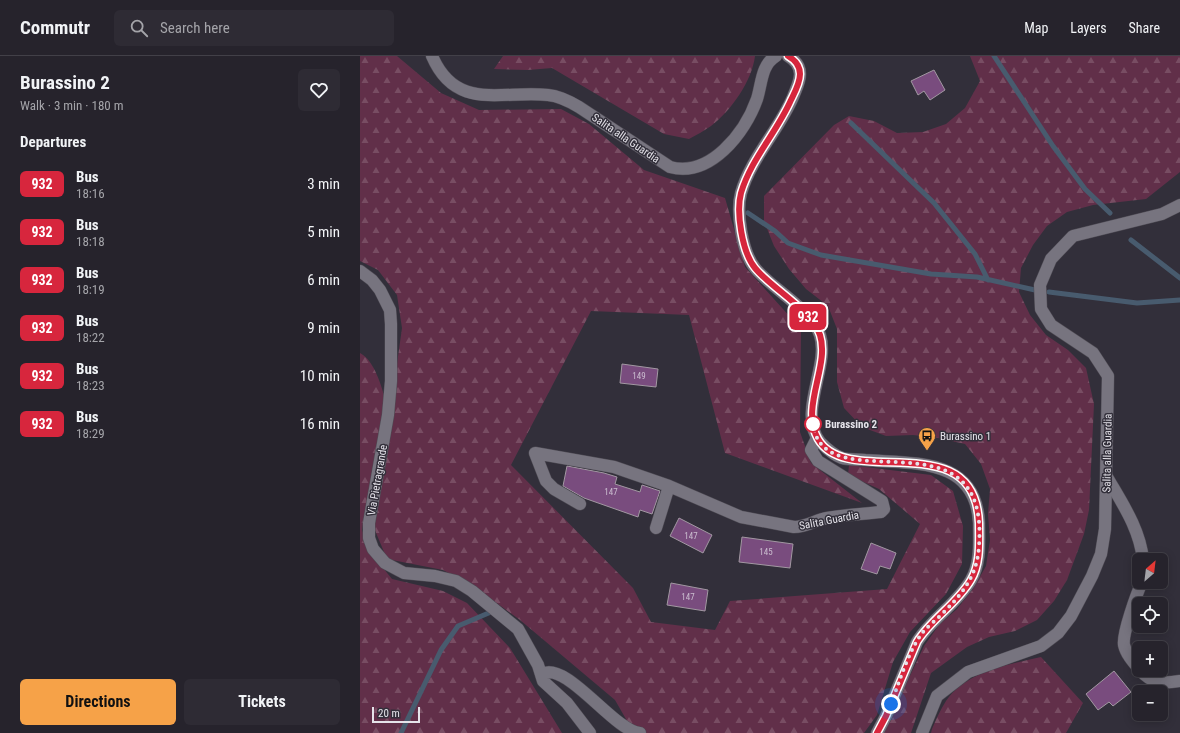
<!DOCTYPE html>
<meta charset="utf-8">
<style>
body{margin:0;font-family:"Roboto Condensed",sans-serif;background:#2e2b34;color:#f1f3f6;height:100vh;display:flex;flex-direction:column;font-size:15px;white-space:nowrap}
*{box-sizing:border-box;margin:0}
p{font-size:13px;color:#a4a4a9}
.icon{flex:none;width:22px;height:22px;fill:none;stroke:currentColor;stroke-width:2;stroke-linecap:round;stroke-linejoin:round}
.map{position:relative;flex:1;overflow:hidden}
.sheet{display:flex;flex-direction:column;background:#26232c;width:360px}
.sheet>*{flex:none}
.badge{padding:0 8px;border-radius:6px;font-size:14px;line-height:26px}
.needle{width:26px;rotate:28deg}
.fabs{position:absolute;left:772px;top:497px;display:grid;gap:8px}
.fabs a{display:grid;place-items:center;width:36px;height:36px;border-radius:6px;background:#26232c;box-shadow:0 2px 10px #0003,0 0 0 1px #424048;font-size:20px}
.scale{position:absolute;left:12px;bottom:10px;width:48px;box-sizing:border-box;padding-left:4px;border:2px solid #e5e3ea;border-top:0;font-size:11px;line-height:14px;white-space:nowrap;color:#e5e3ea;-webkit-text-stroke:3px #322f3a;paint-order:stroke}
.you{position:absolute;width:20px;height:20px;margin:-10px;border:3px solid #fff;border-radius:50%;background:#1a73e8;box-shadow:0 0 0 6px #1a73e833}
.map>.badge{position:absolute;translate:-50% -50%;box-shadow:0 0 0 2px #fff}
h2{padding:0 20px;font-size:15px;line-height:36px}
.round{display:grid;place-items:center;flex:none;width:42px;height:42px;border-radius:6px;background:#2e2b34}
.overview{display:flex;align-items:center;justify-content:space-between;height:68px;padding:0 20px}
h1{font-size:19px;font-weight:700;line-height:30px}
.button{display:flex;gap:8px;margin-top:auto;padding:8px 20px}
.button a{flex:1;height:46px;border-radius:6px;background:#f6a248;color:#111;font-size:16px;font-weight:700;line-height:46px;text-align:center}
.button a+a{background:#2e2b34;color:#f1f3f6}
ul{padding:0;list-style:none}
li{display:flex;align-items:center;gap:12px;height:48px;padding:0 20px}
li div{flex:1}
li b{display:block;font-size:15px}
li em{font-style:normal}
li .badge{min-width:44px;font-weight:700;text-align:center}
header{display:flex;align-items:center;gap:24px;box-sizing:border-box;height:56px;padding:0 20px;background:#26232c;border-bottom:1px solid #424048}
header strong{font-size:19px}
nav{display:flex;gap:22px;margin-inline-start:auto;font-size:14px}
.search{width:280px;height:36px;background:#2e2b34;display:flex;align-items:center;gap:10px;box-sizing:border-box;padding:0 14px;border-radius:6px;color:#a4a4a9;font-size:15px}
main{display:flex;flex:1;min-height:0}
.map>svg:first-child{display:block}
</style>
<header>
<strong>Commutr</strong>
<div class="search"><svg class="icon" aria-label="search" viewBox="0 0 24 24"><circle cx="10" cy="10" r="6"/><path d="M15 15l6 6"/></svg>Search here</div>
<nav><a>Map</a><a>Layers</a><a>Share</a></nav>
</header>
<main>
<section class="sheet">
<div class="overview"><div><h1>Burassino 2</h1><p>Walk · 3 min · 180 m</p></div><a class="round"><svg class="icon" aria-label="heart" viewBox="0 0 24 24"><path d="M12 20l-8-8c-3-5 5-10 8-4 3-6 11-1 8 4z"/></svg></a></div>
<h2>Departures</h2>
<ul>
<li><span class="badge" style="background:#d7263d;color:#fff">932</span><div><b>Bus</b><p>18:16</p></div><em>3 min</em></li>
<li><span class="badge" style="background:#d7263d;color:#fff">932</span><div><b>Bus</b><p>18:18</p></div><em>5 min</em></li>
<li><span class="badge" style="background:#d7263d;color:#fff">932</span><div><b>Bus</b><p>18:19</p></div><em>6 min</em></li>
<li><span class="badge" style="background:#d7263d;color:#fff">932</span><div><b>Bus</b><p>18:22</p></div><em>9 min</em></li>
<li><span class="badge" style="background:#d7263d;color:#fff">932</span><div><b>Bus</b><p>18:23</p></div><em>10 min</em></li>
<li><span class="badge" style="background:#d7263d;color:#fff">932</span><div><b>Bus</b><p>18:29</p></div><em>16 min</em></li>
</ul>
<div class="button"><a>Directions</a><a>Tickets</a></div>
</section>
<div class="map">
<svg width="820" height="677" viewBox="0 0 820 677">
<defs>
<pattern id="forest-firs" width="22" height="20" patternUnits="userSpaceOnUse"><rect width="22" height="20" fill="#612f49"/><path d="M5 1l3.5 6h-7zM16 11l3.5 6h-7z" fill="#784d63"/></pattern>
</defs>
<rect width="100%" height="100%" fill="#322f3a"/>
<path fill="url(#forest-firs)" d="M0 0H37L81 37 119 54 201 53 229 68 284 114 365 142 385 211 441 273 440 376 451 407 502 447 365 397 329 259 231 255 151 409 273 532 291 566 355 574 370 545 527 533 560 468 519 433 488 419 489 409 571 419 593 435 603 470 602 508 586 538 550 576 533 606 517 659 504 677H274L255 644 160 564 116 532 83 514 27 503 14 472 42 272 37 239 18 214 0 205Z
M143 0H395C392 25 371 55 351 70 344 75 336 79 329 83L304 78 192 12 168 14 134 13Z
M610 0H820V116L786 143 733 149 707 156 687 170 673 189 661 212 659 236 670 259 686 279 708 294 726 312 734 348 729 454 724 478 707 524 694 545 677 564 655 575 629 581 607 591 571 617 551 677H523L564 590 579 569 597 553 613 533 626 510 630 484 628 458 630 433 621 408 605 388 578 382 553 379 526 380 502 371 484 352 477 326V273L468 250 446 233 429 213 414 190 404 165V140L474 69 489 60 514 65 537 77 563 76 586 68 605 52 620 25Z
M0 297C15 305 21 330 26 345L2 474 10 496 32 523 83 535 107 547 150 592 202 677H0Z
M681 601 723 647 706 677H571L572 673C576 664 580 654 586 645 607 615 648 609 681 601Z"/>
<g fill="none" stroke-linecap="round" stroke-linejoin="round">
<path stroke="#485b6e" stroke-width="5" d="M634 0 693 90 725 133 750 157
M491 67 574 147 615 198 628 224
M388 157 415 175 428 187 461 199 571 218 617 221 675 234
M771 184 820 222
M689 236 777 247 820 244
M41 677 81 594 98 570 131 556"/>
</g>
<path fill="#794c7e" stroke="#a298a2" d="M574 14 585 34 570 44 564 35 558 39 551 25Z
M262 308 298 313 296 331 260 327Z
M207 410 244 417 257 421 255 428 280 436 282 429 300 435 292 458 280 454 278 461 224 442 203 430Z
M319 462 352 479 343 497 310 480Z
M382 481 433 488 430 512 379 506Z
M511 487 536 497 530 513 520 510 517 518 501 513Z
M311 527 348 534 345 555 307 549Z
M754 615 771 636 753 650 749 646 738 654 726 638Z"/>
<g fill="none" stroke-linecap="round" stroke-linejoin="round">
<defs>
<path id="street" d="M0 215 12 224 20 234 30 254 31 268V325L28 359 9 467V482L13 493 25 507 44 517 75 520 96 525 112 535 158 573 178 609 183 625 207 647 230 677
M747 421C762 447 780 473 783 504
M220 448 194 433 186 425 175 397 254 411 309 430 381 461 434 471C446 471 456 464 467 462 485 459 503 458 521 456L524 453 522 445 458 405 451 394 457 382
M296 472 309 430
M779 613C773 606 766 598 764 589 762 578 777 537 782 526
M780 614C792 628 803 628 820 625
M182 618C206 604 254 675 280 677"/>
<path id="secondary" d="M72 0C96 56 142 34 188 39 199 40 209 45 219 51L310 111C350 122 385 77 397 43 402 27 401 9 416 0
M428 0C435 4 440 10 440 18 440 26 436 33 433 41 419 74 391 102 381 137 376 156 382 196 395 212 411 232 452 254 460 279 470 310 437 357 460 386 466 392 473 399 482 402 489 404 498 403 505 404 554 408 616 401 619 467 619 486 621 507 611 524 597 548 571 563 557 586L526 660 517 677
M562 677 577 640 608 616 681 590 698 577 711 560 732 520 741 498 745 473 748 320 733 297 691 269 681 253 680 229 691 203 713 180 802 158 820 149"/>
</defs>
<use href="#street" stroke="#4f4c55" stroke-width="13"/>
<use href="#secondary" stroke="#4f4c55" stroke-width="13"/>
<use href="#street" stroke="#77747f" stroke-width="12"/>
<use href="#secondary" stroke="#77747f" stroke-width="12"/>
</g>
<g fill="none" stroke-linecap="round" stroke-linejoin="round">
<defs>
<path id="line" d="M428 0C435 4 440 10 440 18 440 27 435 36 431 44 417 76 391 103 381 137 376 156 382 196 395 212 411 232 452 254 460 279 470 310 440 351 458 383 488 435 615 367 619 467 619 486 621 507 611 524 597 548 571 563 557 586L526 660 517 677"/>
</defs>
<use href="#line" stroke="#fff" stroke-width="9"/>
<use href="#line" stroke="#d7263d" stroke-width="6"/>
<path stroke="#e5e3ea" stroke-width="4" stroke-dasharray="0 7.2" d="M453 368C463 449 630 349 619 490 617 521 602 538 581 559 575 565 568 570 563 576 549 593 539 627 531 648"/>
</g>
<defs>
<symbol id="bus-pin" viewBox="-11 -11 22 30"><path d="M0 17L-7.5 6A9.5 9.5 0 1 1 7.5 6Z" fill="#f6a248" stroke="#322f3a"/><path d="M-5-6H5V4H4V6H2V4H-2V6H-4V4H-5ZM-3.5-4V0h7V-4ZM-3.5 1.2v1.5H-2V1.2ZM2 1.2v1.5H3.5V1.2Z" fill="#111"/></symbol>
</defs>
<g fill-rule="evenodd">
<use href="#bus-pin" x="557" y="370" width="20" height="27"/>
</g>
<circle fill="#fff" stroke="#d7263d" stroke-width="2" cx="453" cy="368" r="8"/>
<g text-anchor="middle" stroke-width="3" stroke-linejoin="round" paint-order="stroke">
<g font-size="9" fill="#cabdcf">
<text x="279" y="323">149</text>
<text x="251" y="439">147</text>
<text x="331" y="483">147</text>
<text x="406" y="499">145</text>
<text x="328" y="544">147</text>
</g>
<g font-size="11" fill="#e5e3ea" stroke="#322f3a">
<text transform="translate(266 82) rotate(34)" y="4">Salita alla Guardia</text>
<text transform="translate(747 397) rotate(-89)" y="4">Salita alla Guardia</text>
<text transform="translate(17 424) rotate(-80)" y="4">Via Pietragrande</text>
<text transform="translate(469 464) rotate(-11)" y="4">Salita Guardia</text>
</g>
<g font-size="11" font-weight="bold" fill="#e5e3ea" stroke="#322f3a" text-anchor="start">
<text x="465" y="372">Burassino 2</text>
</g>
<g font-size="11" fill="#e5e3ea" stroke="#322f3a" text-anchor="start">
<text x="580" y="384">Burassino 1</text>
</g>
</g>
</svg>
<div class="fabs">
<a><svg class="needle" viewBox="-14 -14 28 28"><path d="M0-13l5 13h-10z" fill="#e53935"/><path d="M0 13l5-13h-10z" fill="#a4a4a9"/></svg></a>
<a><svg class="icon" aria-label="locate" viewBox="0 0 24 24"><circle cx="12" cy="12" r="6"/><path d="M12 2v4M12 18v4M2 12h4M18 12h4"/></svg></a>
<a>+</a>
<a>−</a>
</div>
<div class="scale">20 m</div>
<div class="you" style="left:531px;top:648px"></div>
<b class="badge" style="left:448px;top:261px;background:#d7263d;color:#fff">932</b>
</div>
</main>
